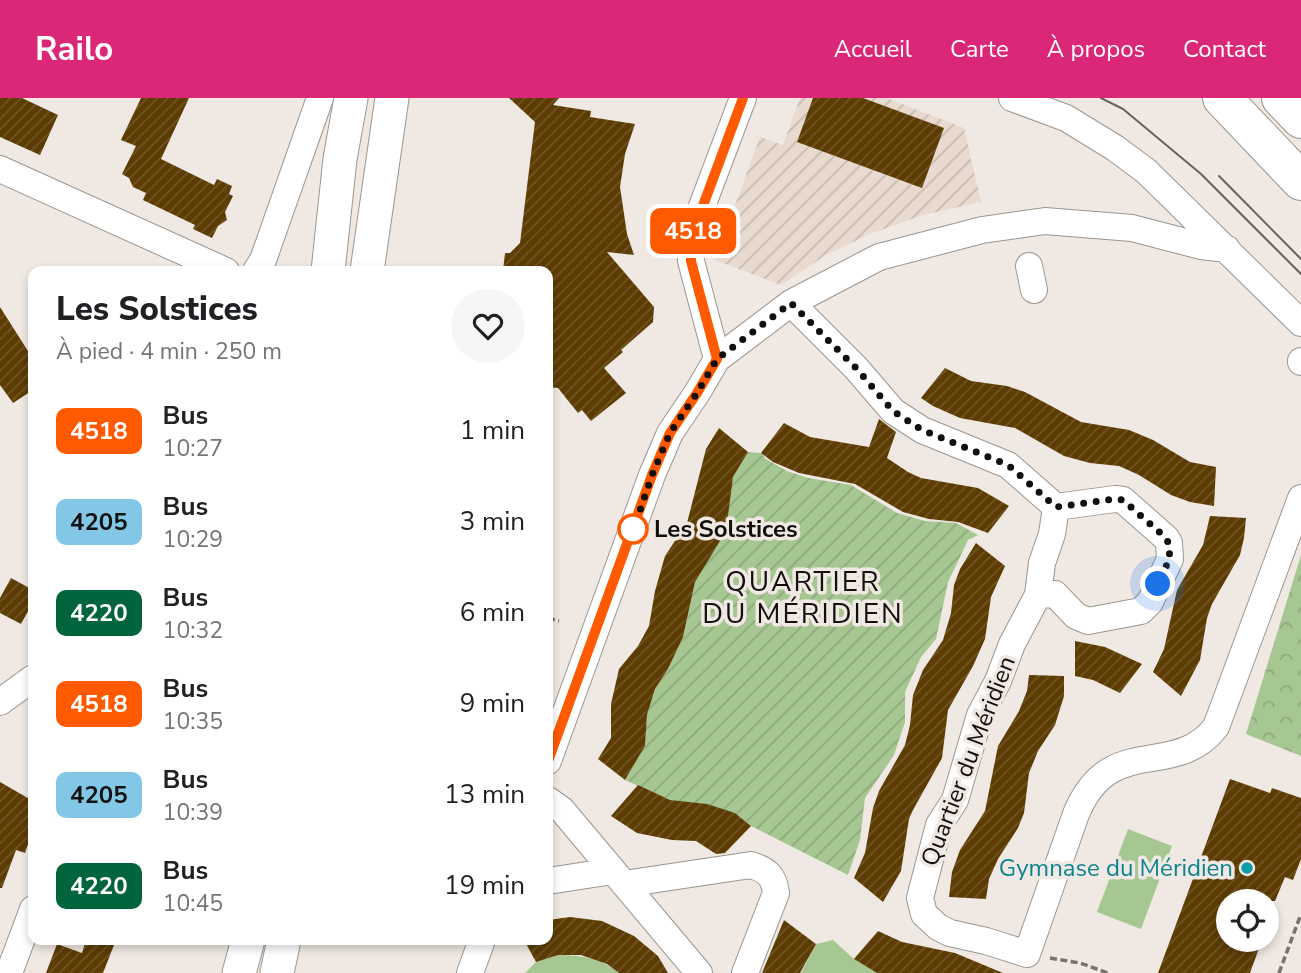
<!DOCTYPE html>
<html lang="fr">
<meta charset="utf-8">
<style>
body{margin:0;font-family:"Nunito Sans",sans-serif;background:#f6f6f6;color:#202124;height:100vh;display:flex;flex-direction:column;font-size:26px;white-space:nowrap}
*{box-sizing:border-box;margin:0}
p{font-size:23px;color:#757577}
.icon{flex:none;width:38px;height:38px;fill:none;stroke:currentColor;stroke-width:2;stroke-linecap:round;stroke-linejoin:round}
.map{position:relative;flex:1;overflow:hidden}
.drawer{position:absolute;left:28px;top:168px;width:525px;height:679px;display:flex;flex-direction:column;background:#fff;border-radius:14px;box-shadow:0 4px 10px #0003}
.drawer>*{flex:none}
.badge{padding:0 14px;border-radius:10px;font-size:24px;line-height:46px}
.buttons{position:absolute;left:1216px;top:791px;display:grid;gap:14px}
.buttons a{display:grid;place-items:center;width:63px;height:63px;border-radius:50%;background:#fff;box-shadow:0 4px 10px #0003;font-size:35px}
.you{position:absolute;width:35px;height:35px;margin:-18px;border:5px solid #fff;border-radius:50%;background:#1a73e8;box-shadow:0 0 0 10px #1a73e833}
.map>.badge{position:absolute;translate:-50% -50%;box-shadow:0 0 0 4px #fff}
.round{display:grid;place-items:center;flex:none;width:74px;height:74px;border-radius:37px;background:#f6f6f6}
.headline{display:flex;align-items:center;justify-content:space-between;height:119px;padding:0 28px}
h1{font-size:33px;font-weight:800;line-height:52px}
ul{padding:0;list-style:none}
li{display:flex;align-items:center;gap:21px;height:91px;padding:0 28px}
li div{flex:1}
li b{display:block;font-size:26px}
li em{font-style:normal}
li .badge{min-width:77px;font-weight:700;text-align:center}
header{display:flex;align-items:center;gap:42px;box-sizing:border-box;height:98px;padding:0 35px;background:#db2777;color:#fff}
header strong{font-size:33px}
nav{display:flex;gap:38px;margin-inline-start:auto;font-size:24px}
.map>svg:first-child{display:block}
</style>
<header>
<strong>Railo</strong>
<nav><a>Accueil</a><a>Carte</a><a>À propos</a><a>Contact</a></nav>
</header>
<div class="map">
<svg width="1301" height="875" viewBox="0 0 1301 875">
<defs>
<pattern id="industrial-furrows" width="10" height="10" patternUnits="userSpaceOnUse" patternTransform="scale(1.75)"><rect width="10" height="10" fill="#e9dad0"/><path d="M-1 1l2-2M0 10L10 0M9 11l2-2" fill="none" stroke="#c7bab1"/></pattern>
<pattern id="park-crowns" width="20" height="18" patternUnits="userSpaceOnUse" patternTransform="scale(1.75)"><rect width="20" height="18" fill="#a6c692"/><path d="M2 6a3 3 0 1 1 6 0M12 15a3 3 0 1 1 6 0" fill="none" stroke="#8ea97d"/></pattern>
<pattern id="garden-furrows" width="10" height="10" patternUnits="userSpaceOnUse" patternTransform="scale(1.75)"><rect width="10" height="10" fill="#a6c692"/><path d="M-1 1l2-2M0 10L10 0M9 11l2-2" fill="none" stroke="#8ea97d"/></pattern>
<pattern id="building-hatch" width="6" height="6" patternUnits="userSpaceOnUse" patternTransform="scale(1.75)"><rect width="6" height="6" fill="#5d3c02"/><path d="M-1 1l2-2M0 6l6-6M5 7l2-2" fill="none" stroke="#6f5526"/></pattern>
</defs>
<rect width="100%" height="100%" fill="#f0e9e3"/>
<path fill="url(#industrial-furrows)" d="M800 0H887L964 30 981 104 923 117 870 136 826 157 781 187 715 162 760 39 783 47Z"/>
<path fill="#a6c692" d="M1128 731 1172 748 1141 831 1097 814Z
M833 842 854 861 877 875H801L816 846Z
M558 857C582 857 600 860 619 875H525L536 864Z"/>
<path fill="url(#park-crowns)" d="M1301 457V658L1246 636Z"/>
<path fill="url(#garden-furrows)" d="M748 354 761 355 766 361 787 373 808 380 851 387 897 415 925 423 956 425 978 437 968 442 948 484 936 541 921 559 905 594V624L894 657 865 700 860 742 848 777 751 728 735 715 670 702 625 682 645 648 647 617 655 591 668 571 683 539 695 484 733 379Z"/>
<path fill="url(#building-hatch)" d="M0 0H22L58 17 40 57 0 39Z
M141 0H189L161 61 214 87 217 81 232 88 229 96 233 98 225 114 227 122 218 128 212 140 193 131 195 127 143 102 146 95 133 89 129 80 122 76 136 48 121 42Z
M509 0H559L553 7 591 13 590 19 635 26 625 56 620 89 627 136 634 157 607 154 654 209 653 224 621 252 623 254 604 270 626 295 591 323 582 312 578 315 558 290 548 289V173H503L505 155H510L520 145 535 24Z
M813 0H863L944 30 922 90 797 44Z
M0 209 33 261V292L13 305 0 287Z
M945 270 971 283 1007 288 1025 294 1081 324 1129 332 1153 342 1190 364 1216 369 1214 408 1190 404 1171 397 1139 377 1119 368 1090 365 1064 358 1015 330 960 320 933 308 921 300Z
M879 321 896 334 887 360 908 374 921 380 978 390 1009 408 988 435 958 424 929 421 903 414 855 386 799 375 773 364 761 355 784 325 810 339 869 349Z
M719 330 748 354 733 379 726 433 695 484 683 539 668 571 655 591 647 617 645 648 625 682 598 661 611 640V606L619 571 638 548 649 528 655 493 665 458 687 425 706 351Z
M1210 418 1246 420 1244 440 1240 457 1212 506 1207 520 1200 562 1181 598 1153 574 1164 551 1177 492 1203 447Z
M976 445 1005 468 991 499 985 541 973 568 948 612 942 660 913 712 909 721 901 773 883 804 854 780 865 755 873 710 879 693 905 647 910 627 913 597 923 572 943 542 951 515 954 487 960 471Z
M11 480 33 492V504L21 526 0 515V500Z
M1075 543 1105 549 1142 566 1120 595 1093 582 1075 578Z
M1029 577 1064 578V598L1055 627 1038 653 1029 675 1024 715 1018 730 998 761 989 781 986 801 949 799 952 774 960 752 985 713 998 648 1019 613 1027 593Z
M1230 681 1270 695 1272 690 1301 700V761L1293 782 1285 779 1275 803H1228V842H1262L1250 875H1158Z
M0 684 33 703V732L25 755 16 752 2 790H0Z
M638 687 670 702 707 706 735 715 751 728 725 755 716 756 696 743 672 742 637 735 611 718Z
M570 819 602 823 634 838 658 858 668 875H619L607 866 581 857H558L536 864 524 842H548V822Z
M784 822 816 846 800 875H762Z
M878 833 902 844 955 855 1003 875H877L854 861Z
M86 842H116L103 875H46L57 846 82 855Z"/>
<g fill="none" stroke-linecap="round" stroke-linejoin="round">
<defs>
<path id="minor" d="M1012 0 1066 20 1115 50 1146 73 1301 225
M0 71 226 173
M1029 168 1034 192
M256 173 263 162 320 0
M791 205 856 270 893 313 922 332 1008 367 1056 409 1052 436 1042 465 1038 497 1012 546 998 583 980 617 955 702 939 727 920 800 924 816 938 829 950 835 986 843 1027 856
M717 261 691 163 690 140 743 0
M1301 264V263
M1038 497 1055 496 1076 518 1088 523 1141 513 1150 504 1170 461 1169 445 1166 440 1123 402 1115 401 1056 409
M0 604 33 580
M548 663 652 377 670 335 697 295 717 261 791 205 879 159 982 132 1045 123 1132 130 1201 148 1227 151
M548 702 562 712 699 875
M548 783 613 773
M624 786 751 767C767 772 774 778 776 795L745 875
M1027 856 1076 716C1110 633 1174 683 1216 629L1301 400
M9 875 33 811
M470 875 482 842"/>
<path id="major" d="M328 173 340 61 351 0
M367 173 392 0
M239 875 248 842
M277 875 284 842"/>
<path id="highway" d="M1222 0 1301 83
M1281 0 1301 21"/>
</defs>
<use href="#minor" stroke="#9c958f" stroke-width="28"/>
<use href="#major" stroke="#9c958f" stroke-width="35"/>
<use href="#highway" stroke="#9c958f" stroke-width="40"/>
<path stroke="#77726e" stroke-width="3.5" stroke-dasharray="7 3.5" stroke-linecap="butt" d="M548 520 559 523
M1050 860 1080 865 1108 875
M1279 875 1301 816"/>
<use href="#minor" stroke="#fff" stroke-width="26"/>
<use href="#major" stroke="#fff" stroke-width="33"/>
<use href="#highway" stroke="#fff" stroke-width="38"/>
<path stroke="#67625f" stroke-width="2" d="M1101 0 1123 11 1201 76 1301 176
M1219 78 1301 161"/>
</g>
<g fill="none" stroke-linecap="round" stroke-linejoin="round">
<defs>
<path id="line" d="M548 663 652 377 670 335 697 295 717 261 691 163V140L743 0"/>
</defs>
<use href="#line" stroke="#fff" stroke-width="16"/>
<use href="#line" stroke="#ff5a00" stroke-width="10"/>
<path stroke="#120f0d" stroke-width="7" stroke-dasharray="0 12.6" d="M633 431V433L652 377 670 335 697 295 717 261 791 205 856 270 893 313 922 332 1008 367 1056 409 1115 401 1123 402 1166 440C1175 456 1165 470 1158 486"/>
</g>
<circle fill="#fff" stroke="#ff5a00" stroke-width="3.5" cx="633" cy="431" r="14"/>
<circle fill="#0f9aa8" stroke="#f0e9e3" stroke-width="2.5" cx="1247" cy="770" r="7"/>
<g text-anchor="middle" stroke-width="7" stroke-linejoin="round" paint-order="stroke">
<g font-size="24" font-weight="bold" fill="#120f0d" stroke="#f0e9e3" text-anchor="start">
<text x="654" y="439">Les Solstices</text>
</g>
<g font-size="24" fill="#120f0d" stroke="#f0e9e3">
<text transform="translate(968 663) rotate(-69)" y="8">Quartier du Méridien</text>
</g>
<g font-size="24" fill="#0d838f" stroke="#f0e9e3" text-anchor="end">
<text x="1233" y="778">Gymnase du Méridien</text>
</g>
<g font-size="28" letter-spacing="2" fill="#120f0d" stroke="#f0e9e3">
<text x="803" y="493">QUARTIER<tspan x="803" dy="32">DU MÉRIDIEN</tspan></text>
</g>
</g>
</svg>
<div class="buttons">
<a><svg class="icon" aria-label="locate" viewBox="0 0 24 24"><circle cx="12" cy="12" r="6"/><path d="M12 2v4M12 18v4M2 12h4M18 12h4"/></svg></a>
</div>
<div class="you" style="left:1158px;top:486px"></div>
<b class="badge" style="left:693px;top:133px;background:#ff5a00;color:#fff">4518</b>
<section class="drawer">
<div class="headline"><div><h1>Les Solstices</h1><p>À pied · 4 min · 250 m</p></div><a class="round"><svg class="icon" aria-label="heart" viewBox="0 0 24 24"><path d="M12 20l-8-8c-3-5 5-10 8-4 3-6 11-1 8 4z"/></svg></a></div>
<ul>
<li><span class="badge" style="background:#ff5a00;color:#fff">4518</span><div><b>Bus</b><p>10:27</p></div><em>1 min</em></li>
<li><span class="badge" style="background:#82c8e6;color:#111">4205</span><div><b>Bus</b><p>10:29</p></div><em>3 min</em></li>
<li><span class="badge" style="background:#00643c;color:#fff">4220</span><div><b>Bus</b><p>10:32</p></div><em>6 min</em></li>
<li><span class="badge" style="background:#ff5a00;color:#fff">4518</span><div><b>Bus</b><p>10:35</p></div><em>9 min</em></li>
<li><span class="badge" style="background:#82c8e6;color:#111">4205</span><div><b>Bus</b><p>10:39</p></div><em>13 min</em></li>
<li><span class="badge" style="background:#00643c;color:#fff">4220</span><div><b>Bus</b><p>10:45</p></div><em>19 min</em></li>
</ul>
</section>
</div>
